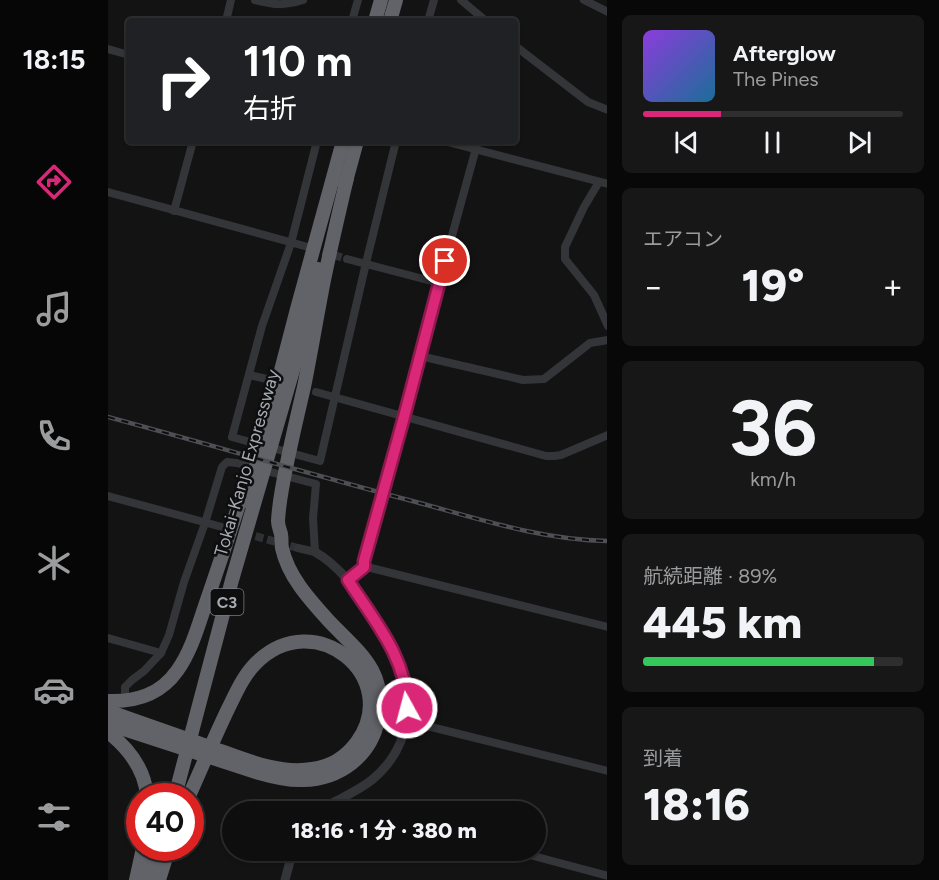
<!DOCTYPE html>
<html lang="ja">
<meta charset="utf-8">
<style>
:root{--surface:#0e0e0f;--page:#171718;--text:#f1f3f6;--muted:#9b9c9e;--line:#2e2e2f;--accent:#db2777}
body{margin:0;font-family:Figtree,"Noto Sans JP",sans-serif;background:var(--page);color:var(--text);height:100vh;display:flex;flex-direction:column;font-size:22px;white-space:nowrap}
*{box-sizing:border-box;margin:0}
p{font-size:20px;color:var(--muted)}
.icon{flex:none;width:33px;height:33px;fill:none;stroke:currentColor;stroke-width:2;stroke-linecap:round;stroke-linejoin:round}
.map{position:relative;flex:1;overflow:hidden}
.details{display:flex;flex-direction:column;gap:15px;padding:15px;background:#080808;width:332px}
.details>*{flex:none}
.hud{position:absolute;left:18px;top:18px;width:392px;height:126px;border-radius:6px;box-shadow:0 2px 4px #0004,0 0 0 2px var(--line);background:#202124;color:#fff;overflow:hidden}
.speed{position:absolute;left:18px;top:783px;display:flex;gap:12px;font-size:30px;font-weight:700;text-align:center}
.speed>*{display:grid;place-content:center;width:78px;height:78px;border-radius:50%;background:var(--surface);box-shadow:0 2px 4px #0004,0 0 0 2px var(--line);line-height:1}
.speed .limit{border:9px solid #d22;background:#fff;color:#111}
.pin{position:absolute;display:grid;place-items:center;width:51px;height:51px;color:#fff;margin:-26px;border:3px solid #fff;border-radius:50%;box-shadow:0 2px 6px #0007}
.me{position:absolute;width:66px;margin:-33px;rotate:353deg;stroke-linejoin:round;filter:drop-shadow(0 0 4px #0008)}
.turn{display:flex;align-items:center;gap:21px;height:126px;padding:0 18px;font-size:27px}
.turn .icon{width:78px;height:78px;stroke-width:2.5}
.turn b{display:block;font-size:42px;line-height:51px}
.big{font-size:45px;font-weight:800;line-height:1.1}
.details .card{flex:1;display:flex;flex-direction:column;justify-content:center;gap:9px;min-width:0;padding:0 21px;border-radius:9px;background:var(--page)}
.details .dial{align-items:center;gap:0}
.dial b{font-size:78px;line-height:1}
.song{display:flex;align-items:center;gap:18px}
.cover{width:72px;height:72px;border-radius:9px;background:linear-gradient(135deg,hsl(270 70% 55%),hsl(200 70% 35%))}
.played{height:6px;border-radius:3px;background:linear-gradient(90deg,var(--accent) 30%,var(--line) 30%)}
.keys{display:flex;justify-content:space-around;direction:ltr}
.heat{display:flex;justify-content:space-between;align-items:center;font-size:33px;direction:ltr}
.charge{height:9px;border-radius:4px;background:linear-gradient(90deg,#34c759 89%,var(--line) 0)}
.trip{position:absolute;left:114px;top:801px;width:324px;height:60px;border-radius:30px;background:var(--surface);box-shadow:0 2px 4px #0004,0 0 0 2px var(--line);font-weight:800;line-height:60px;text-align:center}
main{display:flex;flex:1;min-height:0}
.dock{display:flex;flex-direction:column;width:108px;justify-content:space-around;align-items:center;background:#060606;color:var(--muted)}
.dock .icon{width:42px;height:42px}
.dock .current{color:var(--accent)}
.dock b{font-size:27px;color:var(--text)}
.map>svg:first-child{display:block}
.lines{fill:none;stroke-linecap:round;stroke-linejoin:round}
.minor-tunnel{stroke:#303134;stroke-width:8;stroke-dasharray:8 4;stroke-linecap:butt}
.minor{stroke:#343538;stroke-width:8}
.tertiary{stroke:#343538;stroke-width:9}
.motorway{stroke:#616369;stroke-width:14}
.rail-casing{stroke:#4d4f53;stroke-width:4.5}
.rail{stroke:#0e0e0f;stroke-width:2;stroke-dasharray:7;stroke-linecap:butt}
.route-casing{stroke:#8e194d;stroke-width:15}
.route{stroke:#db2777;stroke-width:10}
.labels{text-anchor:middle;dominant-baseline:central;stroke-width:5;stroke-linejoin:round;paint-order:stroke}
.shield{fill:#0e0e0f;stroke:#787b82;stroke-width:1.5}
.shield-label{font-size:16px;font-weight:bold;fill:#a6aab3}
.street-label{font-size:18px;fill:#a6aab3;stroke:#0e0e0f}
</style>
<main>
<nav class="dock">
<b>18:15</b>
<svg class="icon current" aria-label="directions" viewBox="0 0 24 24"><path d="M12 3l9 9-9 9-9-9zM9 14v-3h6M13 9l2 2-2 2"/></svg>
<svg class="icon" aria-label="music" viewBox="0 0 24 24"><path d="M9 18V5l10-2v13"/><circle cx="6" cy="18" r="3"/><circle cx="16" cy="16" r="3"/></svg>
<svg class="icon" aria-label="phone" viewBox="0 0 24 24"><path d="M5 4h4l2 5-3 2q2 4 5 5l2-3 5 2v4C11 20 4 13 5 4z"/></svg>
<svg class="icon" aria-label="climate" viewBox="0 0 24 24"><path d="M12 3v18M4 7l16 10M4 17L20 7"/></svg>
<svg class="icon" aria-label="car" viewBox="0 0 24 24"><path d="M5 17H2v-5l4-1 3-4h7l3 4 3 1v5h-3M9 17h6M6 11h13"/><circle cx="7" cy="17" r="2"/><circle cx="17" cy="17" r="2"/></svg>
<svg class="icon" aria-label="filters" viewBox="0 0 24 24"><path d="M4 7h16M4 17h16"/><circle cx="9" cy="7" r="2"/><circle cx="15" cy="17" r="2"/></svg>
</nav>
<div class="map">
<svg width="500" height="880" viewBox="0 0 500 880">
<rect width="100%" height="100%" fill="#131314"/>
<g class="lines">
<g class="minor-tunnel">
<path d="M203 248 239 259"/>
<path d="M136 533 190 548"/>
</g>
<g class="minor">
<path d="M147 0C167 5 175 6 195 0"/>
<path d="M353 0 378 21"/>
<path d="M476 0 500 12"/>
<path d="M118 21 123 0"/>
<path d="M244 21 250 0"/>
<path d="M320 21 326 0"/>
<path d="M406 45 480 102 500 110"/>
<path d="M0 49 21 55"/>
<path d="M209 141 183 243 154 326 124 437 212 461 258 263 288 141"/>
<path d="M336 141 500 184"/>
<path d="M491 182 476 207 457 247V259L486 295 500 326"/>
<path d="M0 192 200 247"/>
<path d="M66 211 85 141"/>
<path d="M239 259 331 283"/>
<path d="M312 356 415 380 436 379 482 343 500 340"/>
<path d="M141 375 159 379"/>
<path d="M208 392 438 456H446L453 455 500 435"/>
<path d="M0 496 114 527"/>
<path d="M256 567V561L296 417 331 283 370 141"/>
<path d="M240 580 254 568H263L500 627"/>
<path d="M0 638 53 653"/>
<path d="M17 694V687L24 680 36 671 53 653 61 635 76 582 97 523 114 467 119 462 129 463 208 484 205 518 207 552 190 548"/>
<path d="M299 721 500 771"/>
<path d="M227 801 234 807 253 812"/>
<path d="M403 850 500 876"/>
</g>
<g class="tertiary">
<path d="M207 552C220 559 230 569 240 580 249 594 258 608 267 622 273 631 280 640 285 649 308 695 305 745 265 779 248 793 227 800 209 812"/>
<path d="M177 880 185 850"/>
</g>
<g class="motorway">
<path d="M267 21 273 0"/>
<path d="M282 21 288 0"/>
<path d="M237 185 249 141"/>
<path d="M139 501 189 309 235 141"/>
<path d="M0 701C28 702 52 695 69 671 85 649 92 619 101 594 113 559 125 524 136 488"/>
<path d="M0 711C33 723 66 734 99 746 131 757 169 775 204 769 222 767 238 757 249 742 295 678 207 604 148 663 135 676 128 693 120 709 106 738 94 767 81 796"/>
<path d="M0 724 151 773C165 777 180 781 195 780 232 779 263 756 270 720 280 670 249 651 220 620 201 599 180 576 174 548 173 544 174 539 173 534 172 530 170 526 170 521 171 501 175 482 179 463 184 438 190 413 196 387 203 352 209 316 216 280 223 246 231 212 239 178"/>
<path d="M0 732C20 748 37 770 39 796"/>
<path d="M67 796 124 580 190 353 202 298 210 269"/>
<path d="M28 880 35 848"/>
<path d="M39 880 47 848"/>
<path d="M51 880 61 848"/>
</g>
<defs>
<path id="rail" d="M0 417C103 445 205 475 308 502 371 519 434 540 500 541"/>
</defs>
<use href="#rail" class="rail-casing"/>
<use href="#rail" class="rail"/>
</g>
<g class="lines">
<defs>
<path id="route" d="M299 708C300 659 265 619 240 580L256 567V561L296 417 337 261"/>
</defs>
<use href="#route" class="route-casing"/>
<use href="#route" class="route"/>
</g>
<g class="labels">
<rect class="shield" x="102.5" y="589" width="33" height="26" rx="4.5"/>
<g class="shield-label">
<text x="119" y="602">C3</text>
</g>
<g class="street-label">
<text transform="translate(139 463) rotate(-74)">Tokai-Kanjo Expressway</text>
</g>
</g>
</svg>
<div class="speed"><div class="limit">40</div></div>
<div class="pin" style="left:337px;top:261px;background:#d93025"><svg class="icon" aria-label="arrive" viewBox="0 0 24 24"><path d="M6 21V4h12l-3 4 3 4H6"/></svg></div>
<svg class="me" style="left:299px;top:708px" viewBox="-20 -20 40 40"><circle r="17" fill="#db2777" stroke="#fff" stroke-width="3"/><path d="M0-11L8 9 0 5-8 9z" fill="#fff"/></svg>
<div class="trip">18:16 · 1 分 · 380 m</div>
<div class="hud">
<div class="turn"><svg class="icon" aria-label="right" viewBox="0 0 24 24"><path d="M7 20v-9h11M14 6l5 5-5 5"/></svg><div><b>110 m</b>右折</div></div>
</div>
</div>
<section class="details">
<div class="card">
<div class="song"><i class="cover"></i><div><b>Afterglow</b><p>The Pines</p></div></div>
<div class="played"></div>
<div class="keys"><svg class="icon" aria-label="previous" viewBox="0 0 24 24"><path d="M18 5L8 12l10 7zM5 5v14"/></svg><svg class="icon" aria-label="pause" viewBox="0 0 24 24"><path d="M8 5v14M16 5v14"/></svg><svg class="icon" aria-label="next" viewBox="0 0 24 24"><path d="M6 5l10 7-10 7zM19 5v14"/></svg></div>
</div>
<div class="card"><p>エアコン</p>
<div class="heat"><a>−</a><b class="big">19°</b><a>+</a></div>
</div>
<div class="card dial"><b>36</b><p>km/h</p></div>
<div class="card"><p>航続距離 · 89%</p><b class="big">445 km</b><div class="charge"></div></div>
<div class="card"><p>到着</p><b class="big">18:16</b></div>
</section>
</main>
